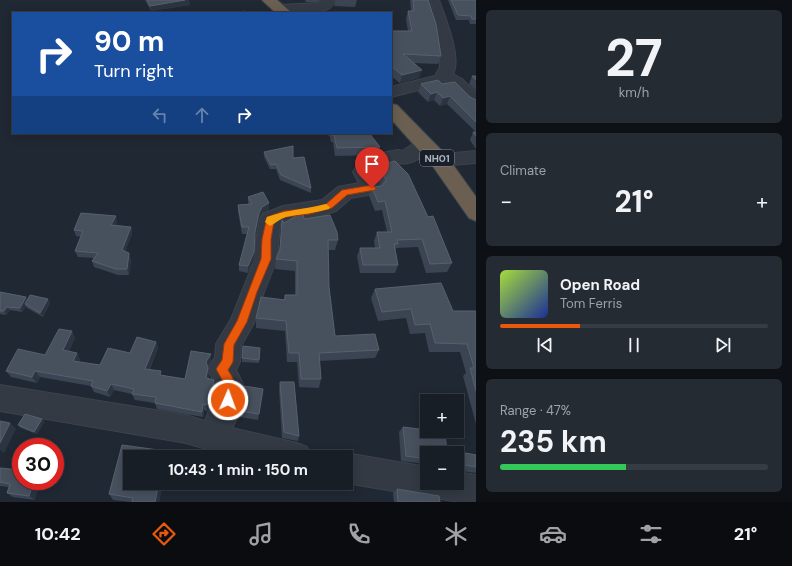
<!DOCTYPE html>
<meta charset="utf-8">
<style>
:root{--surface:#181e26;--page:#252b32;--text:#f1f3f6;--muted:#9fa2a7;--line:#363c43;--accent:#ea580c}
body{margin:0;font-family:"DM Sans",sans-serif;background:var(--page);color:var(--text);height:100vh;display:flex;flex-direction:column;font-size:15px;white-space:nowrap}
*{box-sizing:border-box;margin:0}
p{font-size:13px;color:var(--muted)}
.icon{flex:none;width:22px;height:22px;fill:none;stroke:currentColor;stroke-width:2;stroke-linecap:round;stroke-linejoin:round}
.map{position:relative;flex:1;overflow:hidden}
.details{display:flex;flex-direction:column;gap:10px;padding:10px;background:#0d1015;width:316px}
.details>*{flex:none}
.hud{position:absolute;left:12px;top:12px;width:380px;height:122px;border-radius:0px;box-shadow:0 2px 10px #0003,0 0 0 1px var(--line);background:#1a4fa0;color:#fff;overflow:hidden}
.controls{position:absolute;left:420px;top:394px;display:grid;gap:8px}
.controls a{display:grid;place-items:center;width:44px;height:44px;border-radius:0px;background:var(--surface);box-shadow:0 2px 10px #0003,0 0 0 1px var(--line);font-size:20px}
.speed{position:absolute;left:12px;top:438px;display:flex;gap:8px;font-size:20px;font-weight:700;text-align:center}
.speed>*{display:grid;place-content:center;width:52px;height:52px;border-radius:50%;background:var(--surface);box-shadow:0 2px 10px #0003,0 0 0 1px var(--line);line-height:1}
.speed .limit{border:6px solid #d22;background:#fff;color:#111}
.pin{position:absolute;display:grid;place-items:center;width:34px;height:34px;color:#fff;margin:-41px -17px;border-radius:50% 50% 50% 0;rotate:-45deg;box-shadow:0 0 4px #0007}
.pin .icon{rotate:45deg}
.me{position:absolute;width:44px;margin:-22px;rotate:2deg;stroke-linejoin:round;filter:drop-shadow(0 0 3px #0008)}
.turn{display:flex;align-items:center;gap:14px;height:84px;padding:0 16px;font-size:18px}
.turn .icon{width:52px;height:52px;stroke-width:2.5}
.turn b{display:block;font-size:28px;line-height:34px}
.lanes{display:flex;align-items:center;height:38px;padding:0 16px;background:#0003;justify-content:center;gap:20px;direction:ltr}
.lanes .off{opacity:.35}
.big{font-size:30px;font-weight:700;line-height:1.1}
.details .tile{flex:1;display:flex;flex-direction:column;justify-content:center;gap:6px;min-width:0;padding:0 14px;border-radius:6px;background:var(--page)}
.details .dial{align-items:center;gap:0}
.dial b{font-size:52px;line-height:1}
.song{display:flex;align-items:center;gap:12px}
.cover{width:48px;height:48px;border-radius:6px;background:linear-gradient(135deg,hsl(80 70% 55%),hsl(230 70% 35%))}
.played{height:4px;border-radius:2px;background:linear-gradient(90deg,var(--accent) 30%,var(--line) 30%)}
.keys{display:flex;justify-content:space-around;direction:ltr}
.heat{display:flex;justify-content:space-between;align-items:center;font-size:22px;direction:ltr}
.charge{height:6px;border-radius:3px;background:linear-gradient(90deg,#34c759 47%,var(--line) 0)}
.trip{position:absolute;left:123px;top:450px;width:230px;height:40px;border-radius:0px;background:var(--surface);box-shadow:0 2px 10px #0003,0 0 0 1px var(--line);font-weight:700;line-height:40px;text-align:center}
.dock{display:flex;height:64px;justify-content:space-around;align-items:center;background:#0a0c0f;color:var(--muted)}
.dock .icon{width:28px;height:28px}
.dock .on{color:var(--accent)}
.dock b{font-size:18px;color:var(--text)}
main{display:flex;flex:1;min-height:0}
.map>svg:first-child{display:block}
.lines{fill:none;stroke-linecap:round;stroke-linejoin:round}
.minor-casing{stroke:#3c434d;stroke-width:2}
.highway-casing{stroke:#3d454e;stroke-width:2}
.minor{fill:#333a44;fill-rule:evenodd}
.highway{fill:#6a5f50;fill-rule:evenodd}
.wall{fill:#3b4452}
.shaded-wall{fill:#2b3441}
.building{fill:#47515e;stroke:#57606e}
.route{fill:#ea580c;stroke:#983908}
.slow{fill:#f59e0b}
.labels{text-anchor:middle;dominant-baseline:central;stroke-width:4;stroke-linejoin:round;paint-order:stroke}
.shield{fill:#181f28;stroke:#808893;stroke-width:1}
.shield-label{font-size:10px;font-weight:bold;fill:#acb5c1}
</style>
<main>
<div class="map">
<svg width="476" height="502" viewBox="0 0 476 502">
<rect width="100%" height="100%" fill="#202833"/>
<g class="lines">
<defs>
<g id="minor">
<path d="M320 0H334C333 3 333 6 330 8 322 13 278 16 273 9L275 6 280 5 319 3Z"/>
<path d="M425 0H439C445 18 462 56 453 74L462 79 476 93V108C463 105 457 89 446 83L391 97V87L435 76 440 67V58L435 32Z"/>
<path d="M425 139 432 141 434 145C428 155 411 166 399 163L397 167 374 174 382 188 379 193 351 198 336 211 310 219 286 221 280 224 277 259 264 292 254 323 241 346 240 362 236 370 243 384 239 415 232 428 297 443 307 447 311 457H234L186 443 0 411V385L186 415 205 421 209 410 213 408 216 386 208 369 215 357 216 344 231 319 255 259 256 239 260 220 263 214 283 206 322 200 338 187 359 183 353 172 356 167 361 164 380 158 382 153 398 150 402 151 418 141Z"/>
<path d="M476 151V163L439 166 432 165 430 160 432 155Z"/>
<path d="M346 453 427 467V483H457V472L476 475V502H459L346 483V457H337Z"/>
</g>
<g id="highway">
<path d="M262 0H277L292 13H276Z"/>
<path d="M391 104 397 105 446 155 476 197V221L469 218 432 165 391 119Z"/>
</g>
</defs>
<use href="#minor" class="minor-casing"/>
<use href="#highway" class="highway-casing"/>
<use href="#minor" class="minor"/>
<use href="#highway" class="highway"/>
</g>
<g class="wall">
<path d="M145 0H189L190 5 151 11Z"/>
<path d="M305 0H319L318 2H306Z"/>
<path d="M335 0H357L355 7 334 6Z"/>
<path d="M410 0H428L441 56 438 64 413 63 419 78 400 83 391 76V31H408L406 19 408 11H411Z"/>
<path d="M448 0H476V24H470L469 20H456Z"/>
<path d="M472 76H476V91L469 84Z"/>
<path d="M421 84H442L476 100V149L470 140 473 132H476L447 104 440 106 434 100 428 102 418 92Z"/>
<path d="M326 133H369L380 147 378 155 335 156 333 142H331L330 137Z"/>
<path d="M264 152 293 158 311 188V193L280 180 276 169H270L264 157Z"/>
<path d="M379 166 428 217 452 263 447 272 426 273 418 247 396 248 395 251 398 265 395 273H360L357 256 360 248H375L374 241 377 232H387L382 210 375 211 369 196 372 187 382 186 376 175Z"/>
<path d="M248 197 269 210 262 213 259 220 255 239 254 259 248 273 239 271V265L247 234H242L238 212V205L248 204Z"/>
<path d="M304 219 338 240 335 250H328L329 287 335 336 379 350 375 358 319 361 321 379 319 388 299 387 297 362H287L285 331 256 328V318L284 299 285 295H295V271L275 269 276 259 279 250 284 223Z"/>
<path d="M117 223 116 225 131 227 132 234 125 251 131 259 129 275H118L94 267 92 261 94 258 78 257 75 251 81 237 76 236 74 230Z"/>
<path d="M375 289 453 311H476V424L463 376 466 373 460 352H429L425 333 410 334 406 318 378 321 371 298Z"/>
<path d="M0 292 28 300 50 303 43 317 27 308 26 306 22 312 10 310 6 315 0 314Z"/>
<path d="M72 331 75 338 69 351 80 359 79 362 100 365 130 353 156 342 158 348 150 369 162 376 185 379 211 361 208 367 209 375 208 378 214 380V386L212 407 207 411 204 410 203 417 157 409 155 403 135 400 132 394 114 390 110 397 94 392 91 386 40 377 37 383 11 377 6 371 45 355Z"/>
<path d="M260 348 259 363 242 362V358Z"/>
<path d="M280 382 299 436 298 441 282 438 279 389Z"/>
<path d="M263 389 258 420 240 417V411Z"/>
<path d="M42 419 44 422 37 434 21 428 18 425Z"/>
<path d="M403 427 427 453V464L401 461 399 432Z"/>
<path d="M122 445 166 451 168 457H130V483H163L159 502H129L113 500 109 494Z"/>
<path d="M460 452 476 455V473L461 471 457 474V455Z"/>
<path d="M0 468 35 500 13 497 7 493 9 487 0 486Z"/>
<path d="M274 483H292V487L291 490 273 489Z"/>
<path d="M397 489 440 502H394L393 493Z"/>
</g>
<g class="shaded-wall">
<path d="M185 0H189L190 5 151 11 150 6Z"/>
<path d="M422 70 419 78 400 83 402 75Z"/>
<path d="M437 92 434 100 428 102 431 94Z"/>
<path d="M450 96 447 104 440 106 443 98Z"/>
<path d="M269 203V210L262 213 259 220 255 239 254 259 248 273V266L259 213 262 207Z"/>
<path d="M116 216 117 223 113 231 111 225Z"/>
<path d="M131 227 132 234 124 256 122 250Z"/>
<path d="M129 253 131 259 129 275 127 269Z"/>
<path d="M26 297 29 301 25 304 26 306 22 312 20 308Z"/>
<path d="M48 299 50 303 43 317 40 313Z"/>
<path d="M7 307 10 310 6 315 4 311Z"/>
<path d="M72 331 75 338 67 356 63 350Z"/>
<path d="M156 342 158 348 147 375 145 369Z"/>
<path d="M77 353 80 359 76 367 73 361Z"/>
<path d="M211 354V361L207 368 206 362Z"/>
<path d="M208 368 209 375 207 384 206 378Z"/>
<path d="M35 371 40 377 37 383 32 377Z"/>
<path d="M214 380V386L212 407 207 411 206 405Z"/>
<path d="M111 384 114 390 110 397 107 391Z"/>
<path d="M203 404 204 410 203 417 202 412Z"/>
<path d="M42 419 44 422 37 434 34 432Z"/>
<path d="M10 423 16 429 4 453 0 450V443Z"/>
<path d="M166 451 168 457H164Z"/>
<path d="M34 481H41L35 500 29 496Z"/>
<path d="M159 483H163L159 502H155Z"/>
</g>
<g class="building">
<path d="M147 0H185L150 6Z"/>
<path d="M413 0H428L436 24 441 56 403 54 422 70 402 75 391 66V31H412L408 11H414Z"/>
<path d="M451 0H476V19H472L471 16 458 15Z"/>
<path d="M244 11 246 13H236Z"/>
<path d="M472 76H476V80Z"/>
<path d="M438 80 442 84 455 82 470 97 476 100V122L450 96 443 98 437 92 431 94 421 84Z"/>
<path d="M473 132H476V136Z"/>
<path d="M332 133H369L380 147 337 148 334 135H332Z"/>
<path d="M293 146V158L304 157 311 188 281 175 276 164 271 165 264 152Z"/>
<path d="M395 161 408 174 428 217 433 216 452 263 430 264 422 239 397 240 398 244H394L398 265H363L360 248H380L377 232H392L385 201 378 202 372 187 382 186 386 180 379 166Z"/>
<path d="M263 192 269 203 262 207 259 213 255 232 254 252 248 266 239 265 249 227H242L238 205 252 204 248 197Z"/>
<path d="M303 212 304 219 330 215 337 232 338 240H328L329 287 335 336 375 334 379 350 319 353 321 379H301L299 353H289L286 321 256 318 261 297 285 300V295H297V261L276 259 280 249 282 220 284 223Z"/>
<path d="M81 213 116 216 111 225 131 227 122 250 129 253 127 269H116L92 261 98 253 75 251 83 231 74 230Z"/>
<path d="M441 283 453 311H476V391L470 368H474L467 344 435 343 430 324 415 325 411 309 382 312 375 289Z"/>
<path d="M0 292 26 297 20 308 7 307 4 311H0Z"/>
<path d="M30 295 48 299 40 313 25 304Z"/>
<path d="M59 329 72 331 63 350 77 353 73 361 100 365 108 348 130 353 137 337 156 342 145 369 161 371 160 375 185 379 191 351 211 354 206 362 208 368 206 378 214 380 211 401 206 405 203 404 202 412 155 403 156 397 132 394 134 389 111 384 107 391 91 386 93 381 35 371 32 377 6 371 18 349 45 355Z"/>
<path d="M243 346 260 348 259 360 242 358Z"/>
<path d="M280 382H294L299 436 284 432Z"/>
<path d="M244 386 263 389 259 414 240 411Z"/>
<path d="M25 414 42 419 34 432 18 425Z"/>
<path d="M0 421 10 423 0 443Z"/>
<path d="M403 427 427 430V431L445 432 447 453H427V459L406 456Z"/>
<path d="M122 445 166 451 164 457H130V483H159L155 502H132L133 498 109 494Z"/>
<path d="M460 452 476 455V467L464 465 462 470Z"/>
<path d="M0 468 21 470V481H34L29 496 7 493 10 484 0 482Z"/>
<path d="M274 483H292V487L274 486Z"/>
<path d="M397 489 439 496 440 502H398Z"/>
</g>
<path class="route" d="M372 185 376 188 375 190 347 195 332 208 310 214 285 217 274 222 271 239V259L257 292 247 322 234 345 233 362 228 370C236 382 238 389 232 403L228 405 224 403 222 400 225 385 216 369 222 360 224 344 237 321 261 259 262 239 267 217 284 211 310 208 326 204 342 190Z"/>
<path class="slow" d="M326 204 330 207 329 209C315 213 300 214 286 217 279 219 275 224 270 226L265 222 267 217C286 210 306 209 326 204Z"/>
<g class="labels">
<rect class="shield" x="420" y="150" width="34" height="16" rx="3"/>
<g class="shield-label">
<text x="437" y="158">NH01</text>
</g>
</g>
</svg>
<div class="controls">
<a>+</a>
<a>−</a>
</div>
<div class="speed"><div class="limit">30</div></div>
<div class="pin" style="left:372px;top:188px;background:#d93025"><svg class="icon" aria-label="arrive" viewBox="0 0 24 24"><path d="M6 21V4h12l-3 4 3 4H6"/></svg></div>
<svg class="me" style="left:228px;top:400px" viewBox="-20 -20 40 40"><circle r="17" fill="#ea580c" stroke="#fff" stroke-width="3"/><path d="M0-11L8 9 0 5-8 9z" fill="#fff"/></svg>
<div class="trip">10:43 · 1 min · 150 m</div>
<div class="hud">
<div class="turn"><svg class="icon" aria-label="right" viewBox="0 0 24 24"><path d="M7 20v-9h11M14 6l5 5-5 5"/></svg><div><b>90 m</b>Turn right</div></div>
<div class="lanes"><svg class="icon off" aria-label="left" viewBox="0 0 24 24"><path d="M17 20v-9H6M10 6l-5 5 5 5"/></svg><svg class="icon off" aria-label="ahead" viewBox="0 0 24 24"><path d="M12 20V5M6 11l6-6 6 6"/></svg><svg class="icon" aria-label="right" viewBox="0 0 24 24"><path d="M7 20v-9h11M14 6l5 5-5 5"/></svg></div>
</div>
</div>
<section class="details">
<div class="tile dial"><b>27</b><p>km/h</p></div>
<div class="tile"><p>Climate</p>
<div class="heat"><a>−</a><b class="big">21°</b><a>+</a></div>
</div>
<div class="tile">
<div class="song"><i class="cover"></i><div><b>Open Road</b><p>Tom Ferris</p></div></div>
<div class="played"></div>
<div class="keys"><svg class="icon" aria-label="previous" viewBox="0 0 24 24"><path d="M18 5L8 12l10 7zM5 5v14"/></svg><svg class="icon" aria-label="pause" viewBox="0 0 24 24"><path d="M8 5v14M16 5v14"/></svg><svg class="icon" aria-label="next" viewBox="0 0 24 24"><path d="M6 5l10 7-10 7zM19 5v14"/></svg></div>
</div>
<div class="tile"><p>Range · 47%</p><b class="big">235 km</b><div class="charge"></div></div>
</section>
</main>
<nav class="dock">
<b>10:42</b>
<svg class="icon on" aria-label="directions" viewBox="0 0 24 24"><path d="M12 3l9 9-9 9-9-9zM9 14v-3h6M13 9l2 2-2 2"/></svg>
<svg class="icon" aria-label="music" viewBox="0 0 24 24"><path d="M9 18V5l10-2v13"/><circle cx="6" cy="18" r="3"/><circle cx="16" cy="16" r="3"/></svg>
<svg class="icon" aria-label="phone" viewBox="0 0 24 24"><path d="M5 4h4l2 5-3 2q2 4 5 5l2-3 5 2v4C11 20 4 13 5 4z"/></svg>
<svg class="icon" aria-label="climate" viewBox="0 0 24 24"><path d="M12 3v18M4 7l16 10M4 17L20 7"/></svg>
<svg class="icon" aria-label="car" viewBox="0 0 24 24"><path d="M5 17H2v-5l4-1 3-4h7l3 4 3 1v5h-3M9 17h6M6 11h13"/><circle cx="7" cy="17" r="2"/><circle cx="17" cy="17" r="2"/></svg>
<svg class="icon" aria-label="filters" viewBox="0 0 24 24"><path d="M4 7h16M4 17h16"/><circle cx="9" cy="7" r="2"/><circle cx="15" cy="17" r="2"/></svg>
<b>21°</b>
</nav>
